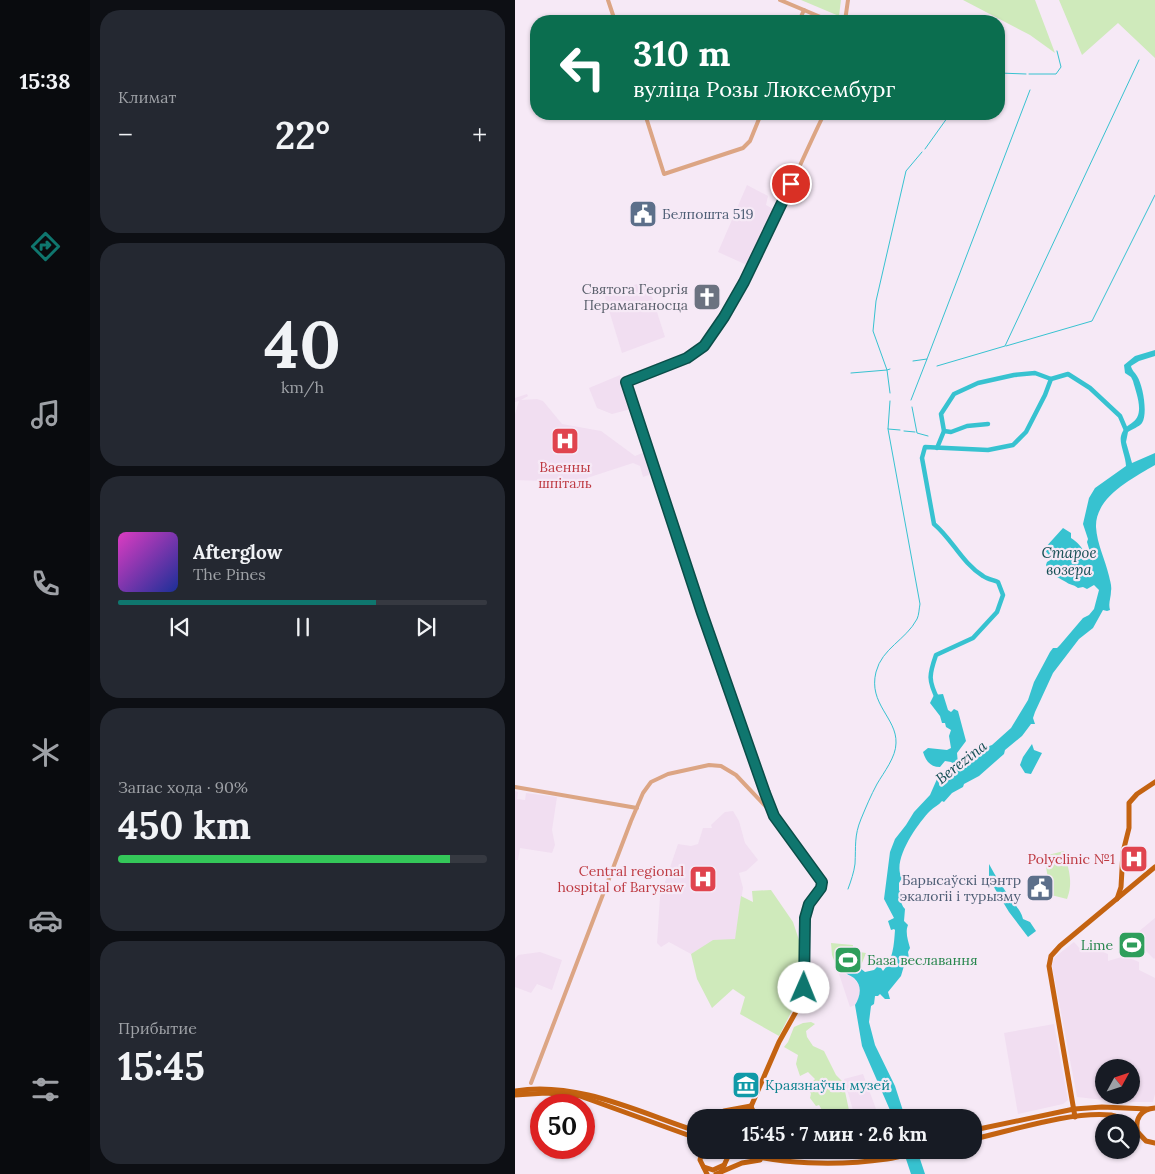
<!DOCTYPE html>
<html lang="ru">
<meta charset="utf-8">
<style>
:root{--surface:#171b24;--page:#242831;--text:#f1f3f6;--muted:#9ea1a6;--line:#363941;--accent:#0f766e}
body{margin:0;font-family:Lora,serif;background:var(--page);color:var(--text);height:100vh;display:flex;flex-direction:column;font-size:19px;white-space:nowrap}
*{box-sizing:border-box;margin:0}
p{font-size:16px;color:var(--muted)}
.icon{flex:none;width:28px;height:28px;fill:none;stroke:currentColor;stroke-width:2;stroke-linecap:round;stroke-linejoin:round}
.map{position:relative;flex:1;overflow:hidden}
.details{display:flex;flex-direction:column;gap:10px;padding:10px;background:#0d0f14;width:425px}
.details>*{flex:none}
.banner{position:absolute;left:15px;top:15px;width:475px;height:105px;border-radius:20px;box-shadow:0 1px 4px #0004;background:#0b6e4f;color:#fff;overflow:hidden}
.needle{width:32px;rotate:50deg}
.tools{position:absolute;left:580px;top:1059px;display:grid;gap:10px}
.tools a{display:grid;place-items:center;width:45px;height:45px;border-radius:50%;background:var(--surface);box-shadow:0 1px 4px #0004;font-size:25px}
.speed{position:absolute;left:15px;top:1094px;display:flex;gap:10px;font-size:25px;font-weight:700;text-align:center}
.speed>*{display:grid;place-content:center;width:65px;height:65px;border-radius:50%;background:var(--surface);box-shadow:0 1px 4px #0004;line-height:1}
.speed .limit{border:8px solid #d22;background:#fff;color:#111}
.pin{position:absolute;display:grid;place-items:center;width:42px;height:42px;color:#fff;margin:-21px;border:2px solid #fff;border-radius:50%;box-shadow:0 1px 5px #0007}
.me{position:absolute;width:55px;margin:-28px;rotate:1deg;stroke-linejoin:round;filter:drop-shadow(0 0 4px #0008)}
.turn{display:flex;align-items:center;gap:18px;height:105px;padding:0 20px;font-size:22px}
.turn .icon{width:65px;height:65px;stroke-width:2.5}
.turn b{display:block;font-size:35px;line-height:42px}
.big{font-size:38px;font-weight:700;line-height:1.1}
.details .card{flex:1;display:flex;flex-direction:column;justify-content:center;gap:8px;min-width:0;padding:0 18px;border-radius:20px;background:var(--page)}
.details .dial{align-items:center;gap:0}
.dial b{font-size:65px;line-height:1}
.song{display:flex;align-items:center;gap:15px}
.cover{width:60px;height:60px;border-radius:8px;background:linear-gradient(135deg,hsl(310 70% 55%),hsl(230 70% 35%))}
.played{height:5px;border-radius:2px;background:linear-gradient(90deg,var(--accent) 70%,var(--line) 70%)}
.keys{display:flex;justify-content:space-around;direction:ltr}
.heat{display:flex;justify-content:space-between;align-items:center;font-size:28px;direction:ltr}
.charge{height:8px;border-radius:4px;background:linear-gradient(90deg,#34c759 90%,var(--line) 0)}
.trip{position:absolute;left:172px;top:1109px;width:295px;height:50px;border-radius:20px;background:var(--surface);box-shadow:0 1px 4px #0004;font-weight:700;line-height:50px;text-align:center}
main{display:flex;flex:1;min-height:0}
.dock{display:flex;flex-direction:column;width:90px;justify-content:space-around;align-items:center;background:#090b0e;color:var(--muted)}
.dock .icon{width:35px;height:35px}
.dock .selected{color:var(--accent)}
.dock b{font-size:22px;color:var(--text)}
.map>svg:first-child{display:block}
.built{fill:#f1def1;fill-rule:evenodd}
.green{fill:#cfeabb}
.water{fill:#37c2d0}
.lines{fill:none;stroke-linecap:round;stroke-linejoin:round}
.stream{stroke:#37c2d0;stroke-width:1}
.river{stroke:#37c2d0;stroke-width:4.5}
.minor{stroke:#dca584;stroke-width:4}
.major{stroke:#c46311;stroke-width:5}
.route-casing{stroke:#0a4d48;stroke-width:12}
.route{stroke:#0f766e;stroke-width:9}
.labels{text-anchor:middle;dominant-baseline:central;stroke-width:4.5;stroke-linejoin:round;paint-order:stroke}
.service-label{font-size:14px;fill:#4e5e75;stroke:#f6e9f6;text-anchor:start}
.worship-label{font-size:14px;fill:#5b616d;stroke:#f6e9f6;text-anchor:end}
.health-label{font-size:14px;fill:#be3a42;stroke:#f6e9f6;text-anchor:end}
.leisure-label{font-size:14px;fill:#27864d;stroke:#f6e9f6;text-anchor:end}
.culture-label{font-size:14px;fill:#0d838f;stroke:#f6e9f6;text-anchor:start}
.water-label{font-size:15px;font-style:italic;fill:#154e54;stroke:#f6e9f6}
</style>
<main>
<nav class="dock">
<b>15:38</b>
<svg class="icon selected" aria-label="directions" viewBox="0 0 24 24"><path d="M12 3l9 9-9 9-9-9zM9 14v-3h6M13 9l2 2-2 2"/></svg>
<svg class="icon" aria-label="music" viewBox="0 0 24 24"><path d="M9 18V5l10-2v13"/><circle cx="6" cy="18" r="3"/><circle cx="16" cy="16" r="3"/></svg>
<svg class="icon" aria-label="phone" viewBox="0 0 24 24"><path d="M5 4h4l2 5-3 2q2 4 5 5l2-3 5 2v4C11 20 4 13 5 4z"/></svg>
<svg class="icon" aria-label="climate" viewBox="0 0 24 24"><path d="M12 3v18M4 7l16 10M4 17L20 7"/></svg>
<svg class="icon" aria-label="car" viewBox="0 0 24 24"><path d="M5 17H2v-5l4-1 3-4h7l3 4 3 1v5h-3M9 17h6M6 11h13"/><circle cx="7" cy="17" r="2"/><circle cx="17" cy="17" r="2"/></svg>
<svg class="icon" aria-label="filters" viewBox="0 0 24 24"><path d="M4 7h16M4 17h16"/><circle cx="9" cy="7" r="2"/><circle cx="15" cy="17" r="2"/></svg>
</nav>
<section class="details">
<div class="card"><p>Климат</p>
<div class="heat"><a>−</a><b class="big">22°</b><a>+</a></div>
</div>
<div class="card dial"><b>40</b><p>km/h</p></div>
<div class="card">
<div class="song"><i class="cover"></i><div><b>Afterglow</b><p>The Pines</p></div></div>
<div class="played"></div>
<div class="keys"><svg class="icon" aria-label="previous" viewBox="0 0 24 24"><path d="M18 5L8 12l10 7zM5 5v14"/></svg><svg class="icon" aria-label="pause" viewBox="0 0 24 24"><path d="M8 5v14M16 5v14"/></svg><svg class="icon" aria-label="next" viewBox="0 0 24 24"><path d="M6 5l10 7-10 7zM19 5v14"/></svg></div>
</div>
<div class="card"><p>Запас хода · 90%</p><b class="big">450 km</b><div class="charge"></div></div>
<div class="card"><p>Прибытие</p><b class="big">15:45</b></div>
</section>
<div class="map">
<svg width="640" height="1174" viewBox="0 0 640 1174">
<rect width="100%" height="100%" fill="#f6e9f6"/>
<g class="built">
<path d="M232 185 253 196 251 205 262 211 234 266 203 252Z"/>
<path d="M132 281 150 337 107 353 89 294Z"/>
<path d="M105 375 116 409 97 414 82 408 74 388Z"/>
<path d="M12 394 13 396 6 400 22 399 28 401 47 424 86 431 120 456 130 452 137 474 128 477 125 466 118 463 72 478V488H55L54 482 0 480V414L4 401 0 402V398Z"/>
<path d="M0 791 3 792 2 799 10 800 11 793 42 797 37 830 40 845 37 853 5 848 3 860H0Z"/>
<path d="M218 811 224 821 230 843 243 860 231 871 224 873 228 888 220 940 198 941 176 954 154 942 146 947 142 943 145 897 163 844 176 846 183 844 188 828H197L196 825 210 812Z"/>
<path d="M640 918V958L639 959 617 937Z"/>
<path d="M559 942 566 950 574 943 581 949 593 954V961L610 956 624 962V970L640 978V1094L638 1102H607L562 1097 537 965 540 957ZM589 1068H616V1095H589Z"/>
<path d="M25 952 47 960 37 990 22 984 16 993 0 987V959L3 955Z"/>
<path d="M326 967 330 968 329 971 332 975 338 977 345 987 344 999 340 1005 335 1007 322 968Z"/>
<path d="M539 1024 553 1100 548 1104 503 1114 489 1033Z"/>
<path d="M348 1074 364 1117H340L329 1079Z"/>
</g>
<g class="green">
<path d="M286 0H326L324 16Z"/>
<path d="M448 0H520L540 53 515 35Z"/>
<path d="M544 0H640V58L603 23 567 55Z"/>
<path d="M549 851C553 868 559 882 552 899L536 895 529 856Z"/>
<path d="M256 890 278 922 285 943V995L264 1036 225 1014 230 997 218 989 197 1008 182 979 176 954 198 940 220 939 226 896 238 902 237 891Z"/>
<path d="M316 943 338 945V951L351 953 345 968 333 965 330 968 326 967 322 968 317 955Z"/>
<path d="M296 1022 300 1024 291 1031 292 1037 298 1046 309 1051 321 1075 328 1082 335 1115 331 1117H311L304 1105 301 1106 295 1098 296 1094 293 1087 300 1079 293 1072 285 1076 281 1064 283 1055 269 1047 273 1042 279 1027 288 1023Z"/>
</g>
<g class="water">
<path d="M640 350V356L624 361 616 366C617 371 620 372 622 376 628 385 633 414 627 423 624 427 617 429 613 432L611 442 617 463 640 453V465C618 478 580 497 581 527 582 544 590 559 594 576 595 581 597 586 596 591 596 598 593 603 595 610L592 611 588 610 578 628 564 639 538 673 520 712 518 718 520 724H516L507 736 490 750 489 754 464 776 449 784 448 787 437 793 429 802 427 801C424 805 419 807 415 811 403 823 376 861 387 878L384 883V890C387 895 384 903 390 909L389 921 393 925C390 932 393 941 395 948L393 952 394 958 391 959 386 976 373 992 375 999H370L365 994 363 996H360L359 1004 356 1006 354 1022 360 1045 380 1086 390 1117H378L347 1046 340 1005C345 997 348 986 339 978 335 975 332 975 329 971L333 965 345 968 350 972 359 970 362 967 366 968 368 971C378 960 379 945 380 930L379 929 376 930 373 921 379 918 369 899 375 852 380 839 391 825 399 812 415 795 422 779H425L432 771H437L436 769 438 767 439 764 436 762 430 761 425 767C415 767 411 761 408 752L413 748 432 750 436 748 434 736 436 730 431 727 430 723H427L425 716 415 703 419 695 428 694 433 710 436 712 439 709 443 711 451 741 442 753 443 764 448 765 450 761 454 760 456 756 466 749 477 745 496 728 513 700 519 682 535 652 538 648H542L545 645 568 618 574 615 579 609 584 590 579 585 572 589 568 587 563 588C558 584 555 585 551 582 545 579 541 576 535 573L531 565 532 562 537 559 529 549 548 528 556 533V538C562 542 568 547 569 554L575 552 572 542 573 539 568 524 574 498 580 488 611 466C611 457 604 443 606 436 608 428 613 426 618 422 630 413 621 393 618 381L616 377 610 373 609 365 620 356Z"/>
<path d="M517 744 519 750 527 753 516 774 510 773 505 765 508 757Z"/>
<path d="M474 864C481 877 488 888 496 899 501 907 506 910 508 919L515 922 521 931 513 937 494 912 474 879Z"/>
<path d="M388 1150H402L410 1174H396Z"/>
</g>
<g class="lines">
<g class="stream">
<path d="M484 73 511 74"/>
<path d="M514 74H541L546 67 542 51"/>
<path d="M410 149 435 114"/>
<path d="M491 346 577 321 640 195"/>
<path d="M412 359 515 90"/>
<path d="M422 366 490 346 624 60"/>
<path d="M336 373 372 370 358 331 361 301 391 171 407 152"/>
<path d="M375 393 372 370 375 369"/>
<path d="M396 400 412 359 398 361"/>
<path d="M375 401 373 429 385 430"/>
<path d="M397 407 402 433 413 436"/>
<path d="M389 431 400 432"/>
<path d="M333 889C336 881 339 872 340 864 341 846 339 836 346 819 351 807 356 795 362 784 369 772 381 757 381 743 382 718 353 704 361 672 367 648 391 640 402 619 404 615 404 609 405 604L373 429"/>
</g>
<g class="river">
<path d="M429 431 436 432 452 426 473 424"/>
<path d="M422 448 429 431 426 414 439 394 463 383 499 375 520 373 536 379"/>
<path d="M423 700C413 680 414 675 421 655L458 638 482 612 488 595 483 582C478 580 472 579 468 576 447 563 437 539 419 524L407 458 410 447 473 450 498 445 511 432 530 395 536 379 553 374 575 388 605 416 611 430"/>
</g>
<g class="minor">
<path d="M93 0 100 21"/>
<path d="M265 0 315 21"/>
<path d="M284 21 289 10"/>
<path d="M330 21 333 0"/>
<path d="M130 114 149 174 228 148 235 141 246 114"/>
<path d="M111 382C132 374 166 366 184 351 199 338 212 312 222 295 255 236 280 174 309 114"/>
<path d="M0 787 122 808"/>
<path d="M16 1083 116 821 128 793 136 782 153 774 194 765 206 766 221 775 257 813"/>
</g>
<g class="major">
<path d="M111 382 187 613 251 793 259 816 307 882 306 888 294 904 291 918 289 988 287 1001 264 1042 231 1118"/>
<path d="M602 899 606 887 608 852 614 828V803L622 794 640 782"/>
<path d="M0 1091C63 1081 123 1112 181 1131"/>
<path d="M0 1095 31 1093 65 1096 181 1138"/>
<path d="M236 1107 242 1118"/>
<path d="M217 1110 224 1118"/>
<path d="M560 1117 534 966 536 956 545 946 640 867"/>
<path d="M202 1118 209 1111 236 1106"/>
<path d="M616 1125 631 1141 640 1143"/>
<path d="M459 1130 559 1109 587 1107 633 1109"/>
<path d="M623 1133C619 1119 626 1109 640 1108"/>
<path d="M459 1139C499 1130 556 1111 596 1115 602 1116 608 1119 613 1122"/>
<path d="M187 1150 185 1160 192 1174"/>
<path d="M215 1150C263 1165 323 1166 372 1159 385 1157 397 1153 410 1150"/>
<path d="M249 1150C286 1157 331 1160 368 1150"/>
<path d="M189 1167 198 1170 209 1165"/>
<path d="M206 1172 216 1150"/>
<path d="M201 1174 227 1163 245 1160"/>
</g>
</g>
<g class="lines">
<defs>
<path id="route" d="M276 184 229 282 209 317 189 346 172 358 111 382 187 613 250 793 259 816 307 882 306 888 294 904 290 918 289 988"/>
</defs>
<use href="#route" class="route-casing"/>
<use href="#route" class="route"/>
</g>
<defs>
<symbol id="civic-square" viewBox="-11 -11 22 22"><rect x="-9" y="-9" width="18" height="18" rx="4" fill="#5c6f8a" stroke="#f6e9f6"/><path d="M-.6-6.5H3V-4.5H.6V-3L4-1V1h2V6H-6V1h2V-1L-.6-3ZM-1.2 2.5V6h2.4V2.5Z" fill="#fff"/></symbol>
<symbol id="church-square" viewBox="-11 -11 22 22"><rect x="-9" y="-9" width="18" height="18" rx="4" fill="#6b7280" stroke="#f6e9f6"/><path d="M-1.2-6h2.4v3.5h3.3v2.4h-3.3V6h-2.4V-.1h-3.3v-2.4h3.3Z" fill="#fff"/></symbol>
<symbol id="hospital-square" viewBox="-11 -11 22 22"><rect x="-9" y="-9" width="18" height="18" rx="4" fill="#e0444e" stroke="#f6e9f6"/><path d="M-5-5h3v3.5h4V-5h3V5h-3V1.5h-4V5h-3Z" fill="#fff"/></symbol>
<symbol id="stadium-square" viewBox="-11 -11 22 22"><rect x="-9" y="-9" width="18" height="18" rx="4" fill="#2e9e5b" stroke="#f6e9f6"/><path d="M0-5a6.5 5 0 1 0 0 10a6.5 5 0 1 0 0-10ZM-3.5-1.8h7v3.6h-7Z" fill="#fff"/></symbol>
<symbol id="museum-square" viewBox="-11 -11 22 22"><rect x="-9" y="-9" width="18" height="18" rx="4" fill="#0f9aa8" stroke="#f6e9f6"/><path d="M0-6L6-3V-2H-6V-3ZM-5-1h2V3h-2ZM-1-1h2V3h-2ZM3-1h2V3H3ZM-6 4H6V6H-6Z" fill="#fff"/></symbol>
</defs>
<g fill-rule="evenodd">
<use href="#civic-square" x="112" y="198" width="32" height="32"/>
<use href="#church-square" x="176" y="281" width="32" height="32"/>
<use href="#hospital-square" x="34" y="425" width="32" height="32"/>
<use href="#hospital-square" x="603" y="843" width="32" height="32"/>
<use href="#hospital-square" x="172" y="863" width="32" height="32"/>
<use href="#civic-square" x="509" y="872" width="32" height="32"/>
<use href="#stadium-square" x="601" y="929" width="32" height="32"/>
<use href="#stadium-square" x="317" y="944" width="32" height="32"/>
<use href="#museum-square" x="215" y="1069" width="32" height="32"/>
</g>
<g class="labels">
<g class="service-label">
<text x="147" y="214">Белпошта 519</text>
<text x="506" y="880" text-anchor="end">Барысаўскі цэнтр<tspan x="506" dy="16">экалогіі і турызму</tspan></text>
</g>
<g class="worship-label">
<text x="173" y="289">Святога Георгія<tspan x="173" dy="16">Перамаганосца</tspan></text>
</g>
<g class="health-label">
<text x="50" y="467" text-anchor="middle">Ваенны<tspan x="50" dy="16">шпіталь</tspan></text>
<text x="600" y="859">Polyclinic №1</text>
<text x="169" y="871">Central regional<tspan x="169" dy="16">hospital of Barysaw</tspan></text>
</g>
<g class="leisure-label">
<text x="598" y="945">Lime</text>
<text x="352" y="960" text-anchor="start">База веславання</text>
</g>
<g class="culture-label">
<text x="250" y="1085">Краязнаўчы музей</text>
</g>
<g class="water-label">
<text x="554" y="552">Старое<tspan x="554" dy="17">возера</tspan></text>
<text transform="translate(446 762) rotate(-38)">Berezina</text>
</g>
</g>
</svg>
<div class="tools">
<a><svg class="needle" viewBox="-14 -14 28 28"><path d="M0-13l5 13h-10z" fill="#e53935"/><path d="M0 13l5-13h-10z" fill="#9ea1a6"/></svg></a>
<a><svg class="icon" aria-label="search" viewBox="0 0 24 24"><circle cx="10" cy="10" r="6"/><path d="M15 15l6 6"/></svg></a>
</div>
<div class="speed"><div class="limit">50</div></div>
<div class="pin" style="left:276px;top:184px;background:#d93025"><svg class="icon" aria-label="arrive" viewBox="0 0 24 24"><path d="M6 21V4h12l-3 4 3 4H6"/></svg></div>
<svg class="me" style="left:289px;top:988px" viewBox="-20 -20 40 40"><circle r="19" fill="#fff"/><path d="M0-13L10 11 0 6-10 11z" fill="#0f766e"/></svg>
<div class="trip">15:45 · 7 мин · 2.6 km</div>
<div class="banner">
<div class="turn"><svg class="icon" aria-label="left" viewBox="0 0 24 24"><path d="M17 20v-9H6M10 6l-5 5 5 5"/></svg><div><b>310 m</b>вуліца Розы Люксембург</div></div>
</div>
</div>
</main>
